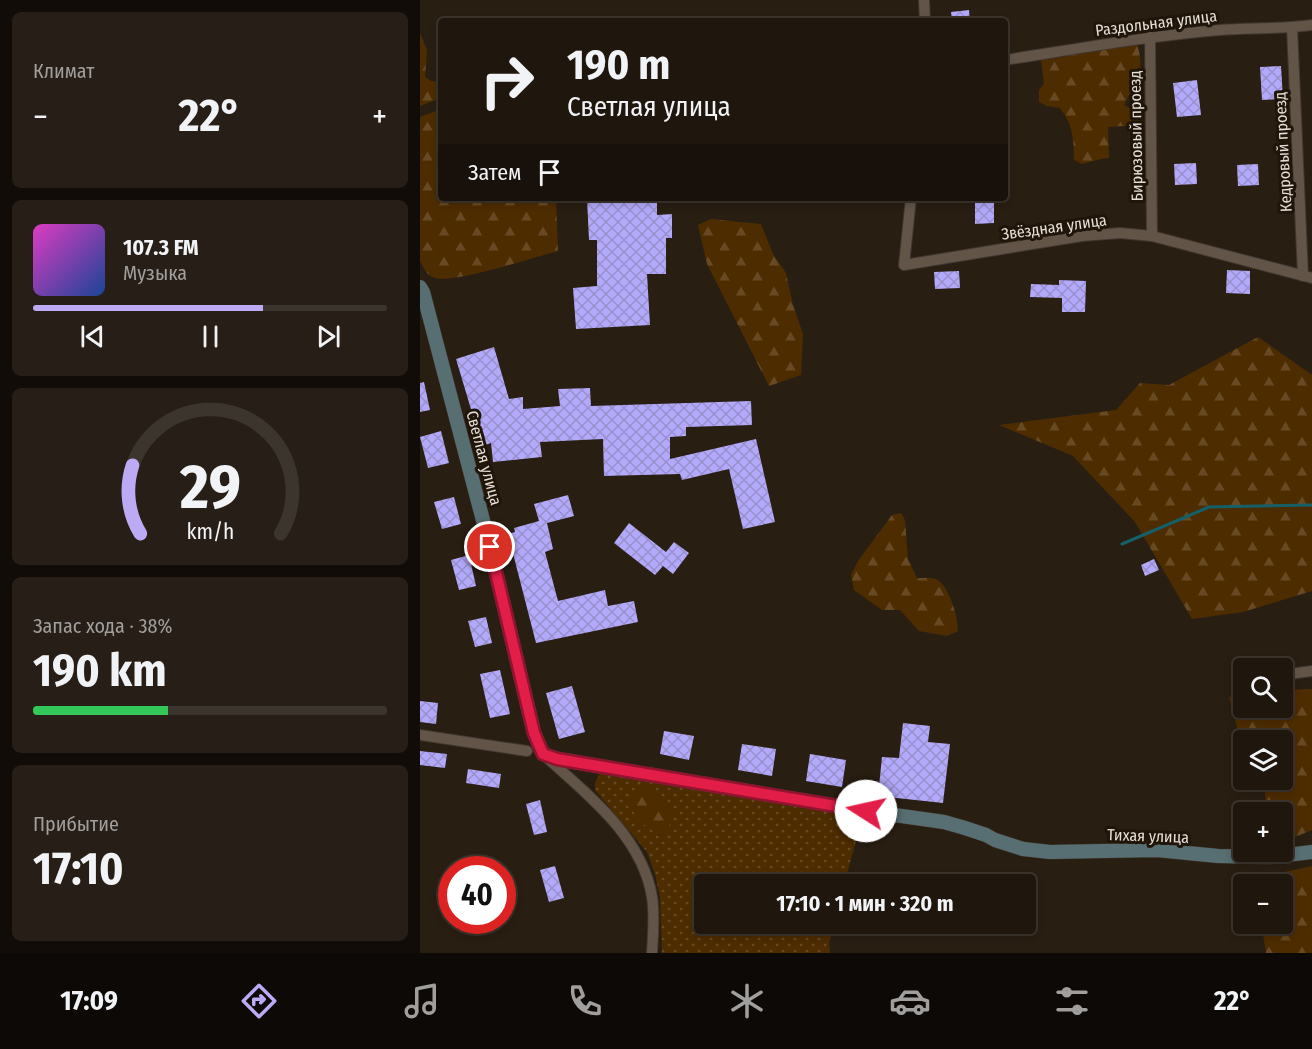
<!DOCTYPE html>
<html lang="ru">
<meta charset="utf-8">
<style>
:root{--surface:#1f160e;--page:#271f17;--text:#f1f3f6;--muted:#a19f9e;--line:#3c352e;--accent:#bcaaf5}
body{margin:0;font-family:"Fira Sans Condensed",sans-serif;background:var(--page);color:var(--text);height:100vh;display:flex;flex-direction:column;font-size:22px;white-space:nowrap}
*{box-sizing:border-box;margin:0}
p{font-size:20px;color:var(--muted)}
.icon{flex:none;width:33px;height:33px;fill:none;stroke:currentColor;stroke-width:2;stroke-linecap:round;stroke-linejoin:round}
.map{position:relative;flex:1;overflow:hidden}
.details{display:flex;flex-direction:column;gap:12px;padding:12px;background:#110c08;width:420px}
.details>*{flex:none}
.top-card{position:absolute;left:18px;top:18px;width:570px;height:183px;border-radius:6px;box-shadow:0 3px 9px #0003,0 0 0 2px var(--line);background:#1f160e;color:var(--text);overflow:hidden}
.tools{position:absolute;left:813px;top:658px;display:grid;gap:12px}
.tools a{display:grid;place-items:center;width:60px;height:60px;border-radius:6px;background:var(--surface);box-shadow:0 3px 9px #0003,0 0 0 2px var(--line);font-size:30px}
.speed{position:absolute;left:18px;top:856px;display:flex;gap:12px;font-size:30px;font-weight:700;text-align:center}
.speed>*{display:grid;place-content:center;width:78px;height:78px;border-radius:50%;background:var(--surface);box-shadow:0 3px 9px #0003,0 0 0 2px var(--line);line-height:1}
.speed .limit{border:9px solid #d22;background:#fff;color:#111}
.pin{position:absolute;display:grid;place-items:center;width:51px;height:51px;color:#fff;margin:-26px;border:3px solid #fff;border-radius:50%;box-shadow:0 2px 6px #0007}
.me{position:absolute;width:66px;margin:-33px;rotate:280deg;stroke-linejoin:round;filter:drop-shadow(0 0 4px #0008)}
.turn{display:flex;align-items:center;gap:21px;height:126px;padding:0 30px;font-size:27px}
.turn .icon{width:78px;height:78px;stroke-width:2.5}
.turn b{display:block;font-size:42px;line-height:51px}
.then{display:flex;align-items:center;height:57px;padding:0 30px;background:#0003;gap:12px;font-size:22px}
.big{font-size:45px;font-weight:700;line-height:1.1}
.details .card{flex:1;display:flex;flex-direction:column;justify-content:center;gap:9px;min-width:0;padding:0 21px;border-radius:9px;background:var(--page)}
.details .dial{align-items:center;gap:0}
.dial svg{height:156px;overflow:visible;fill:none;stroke:var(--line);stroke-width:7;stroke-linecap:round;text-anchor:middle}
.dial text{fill:var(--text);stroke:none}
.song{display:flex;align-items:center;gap:18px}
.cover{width:72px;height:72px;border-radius:9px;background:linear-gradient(135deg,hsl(310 70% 55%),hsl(220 70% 35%))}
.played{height:6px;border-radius:3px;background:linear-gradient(90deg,var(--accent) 65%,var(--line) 65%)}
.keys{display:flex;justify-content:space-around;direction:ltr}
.heat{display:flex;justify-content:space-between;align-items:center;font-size:33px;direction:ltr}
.charge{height:9px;border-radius:4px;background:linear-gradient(90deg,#34c759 38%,var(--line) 0)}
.trip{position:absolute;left:274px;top:874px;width:342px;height:60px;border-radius:6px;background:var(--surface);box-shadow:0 3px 9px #0003,0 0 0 2px var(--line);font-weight:700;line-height:60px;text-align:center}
.tab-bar{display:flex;height:96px;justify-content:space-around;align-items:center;background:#0c0906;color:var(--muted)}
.tab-bar .icon{width:42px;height:42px}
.tab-bar .on{color:var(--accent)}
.tab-bar b{font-size:27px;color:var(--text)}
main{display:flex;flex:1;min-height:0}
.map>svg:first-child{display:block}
.grass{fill:url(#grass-dots)}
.forest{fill:url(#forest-firs)}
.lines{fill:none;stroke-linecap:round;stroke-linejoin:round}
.stream{stroke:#156068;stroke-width:3}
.building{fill:url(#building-cross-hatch)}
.street-casing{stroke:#413730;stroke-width:12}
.secondary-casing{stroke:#413730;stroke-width:15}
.street{stroke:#625548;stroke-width:10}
.secondary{stroke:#576f72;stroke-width:14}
.route-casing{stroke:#92132f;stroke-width:15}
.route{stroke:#e11d48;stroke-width:10}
.labels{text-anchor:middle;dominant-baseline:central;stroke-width:6;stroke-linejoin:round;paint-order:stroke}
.street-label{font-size:16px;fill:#e6ded7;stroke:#1f1509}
</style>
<main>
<section class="details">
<div class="card"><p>Климат</p>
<div class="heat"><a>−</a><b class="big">22°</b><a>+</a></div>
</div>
<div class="card">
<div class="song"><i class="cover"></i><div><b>107.3 FM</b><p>Музыка</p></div></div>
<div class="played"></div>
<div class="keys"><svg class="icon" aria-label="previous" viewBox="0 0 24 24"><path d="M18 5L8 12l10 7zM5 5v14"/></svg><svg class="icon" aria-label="pause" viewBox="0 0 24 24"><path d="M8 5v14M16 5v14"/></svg><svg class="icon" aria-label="next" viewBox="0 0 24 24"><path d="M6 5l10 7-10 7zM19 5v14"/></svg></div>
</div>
<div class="card dial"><svg viewBox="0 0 100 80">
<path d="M14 69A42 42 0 1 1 86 69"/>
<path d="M14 69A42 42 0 0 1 10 34" stroke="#bcaaf5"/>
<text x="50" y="56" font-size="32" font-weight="700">29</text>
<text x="50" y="72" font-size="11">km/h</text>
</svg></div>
<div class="card"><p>Запас хода · 38%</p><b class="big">190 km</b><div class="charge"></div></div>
<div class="card"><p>Прибытие</p><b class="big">17:10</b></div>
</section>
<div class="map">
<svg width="892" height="953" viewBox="0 0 892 953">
<defs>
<pattern id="grass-dots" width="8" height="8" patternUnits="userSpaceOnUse" patternTransform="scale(1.5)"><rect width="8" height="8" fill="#4d2c00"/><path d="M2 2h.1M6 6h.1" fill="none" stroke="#674a24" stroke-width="1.8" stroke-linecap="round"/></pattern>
<pattern id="forest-firs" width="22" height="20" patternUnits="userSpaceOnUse" patternTransform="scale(1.5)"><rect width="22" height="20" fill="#4d2c00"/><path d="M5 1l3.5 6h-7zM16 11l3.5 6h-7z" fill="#674a24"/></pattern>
<pattern id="building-cross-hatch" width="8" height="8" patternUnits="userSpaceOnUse" patternTransform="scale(1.5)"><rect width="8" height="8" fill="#b3a9fb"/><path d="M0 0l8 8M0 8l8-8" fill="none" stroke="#9890cc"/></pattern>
</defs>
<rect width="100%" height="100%" fill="#291e12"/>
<path class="grass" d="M186 772 437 817 440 820V826L424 885H285V924H414L409 943 410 953H242L240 897 235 874 227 852 175 790V783L180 773Z"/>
<g class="forest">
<path d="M0 33 7 50 5 77 11 81 21 82V98L0 106Z"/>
<path d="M717 44C726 73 716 81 704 105L712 109 721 107 724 112 720 125 688 127 689 158 681 159 662 164 654 160C654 140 653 125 640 108L627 106 619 102V90L624 84 621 60Z"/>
<path d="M21 109V198H136L138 251C115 257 33 284 15 278 6 275 4 268 0 261V117Z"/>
<path d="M291 219 341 224 353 254 366 273 373 305 383 334 381 375 349 386 287 264 278 225Z"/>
<path d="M838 337 892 375V591L823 612 772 619 715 522 653 456 579 425 696 410 720 383 749 385Z"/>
<path d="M481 513 485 520 488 559 497 578C503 578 511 577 516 579 529 585 538 617 538 631L527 636 499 631 480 610H462L434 590 431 575 438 561 472 515Z"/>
<path d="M892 689V830L863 842 862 813H846L845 790 840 780H862V741H824L823 750 809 697 823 695 824 708H862L863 690Z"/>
<path d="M217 788H227L239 797 242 803 254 810 255 816 244 834 238 835 217 819 207 799Z"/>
<path d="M892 866V953H846L842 928 843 924H862V885H856L860 873Z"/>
</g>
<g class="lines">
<path class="stream" d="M702 544 789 507 892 505"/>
</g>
<g class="building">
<path d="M549 10 550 21H532L531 12Z"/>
<path d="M861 66 863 99 842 100 840 67Z"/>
<path d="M777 80 781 115 757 117 753 83Z"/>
<path d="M776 163 777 184 755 185 754 164Z"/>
<path d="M838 164 839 185 818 186 817 165Z"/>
<path d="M167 198H237V215L252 214V238H246V274H227L230 325 156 329 153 288 177 286V240H169Z"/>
<path d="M555 199H574V223L555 224Z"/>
<path d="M807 270 830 271V294L806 293Z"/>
<path d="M539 271 540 288 515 289 514 272Z"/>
<path d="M639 280 666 281 665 312H642V298L610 297 611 284 639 285Z"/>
<path d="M74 347 89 399 103 397V409L140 406 138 389 170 388 171 406 331 401 332 425 266 427V436L250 437V459L336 439 355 522 323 529 309 469 262 480 260 474 184 476 183 439 120 442 122 457 73 462 71 443 62 446 36 359Z"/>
<path d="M4 382 10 410 0 412V383Z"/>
<path d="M21 431 29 463 8 468 0 437Z"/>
<path d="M148 495 154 516 127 523 133 549 125 552 138 601 185 590 188 606 214 601 218 622 116 643 88 534 95 532 94 528 119 521 114 504Z"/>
<path d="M34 497 41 524 22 529 14 502Z"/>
<path d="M209 523 246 552 254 542 269 553 253 574 243 566 235 575 194 543Z"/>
<path d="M49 555 56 586 39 590 31 560Z"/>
<path d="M734 559 739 570 725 576 721 565Z"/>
<path d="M66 617 72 643 55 647 48 621Z"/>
<path d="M80 670 90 714 70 718 60 674Z"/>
<path d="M152 686 165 732 139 739 126 693Z"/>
<path d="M0 701 18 703 16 724 0 722Z"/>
<path d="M483 723 510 726 508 742 530 744 523 803 458 796 462 757 479 758Z"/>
<path d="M244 731 274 736 269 760 240 754Z"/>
<path d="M322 744 356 749 352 776 318 770Z"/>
<path d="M0 751 27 754 25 768 0 765Z"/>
<path d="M390 754 426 760 422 787 386 781Z"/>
<path d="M48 769 81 774 79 788 46 783Z"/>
<path d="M120 800 127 832 114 835 106 804Z"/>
<path d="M135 866 144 898 129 902 120 870Z"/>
</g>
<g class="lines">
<defs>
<g id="street">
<path d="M504 0 505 21"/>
<path d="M872 27 883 276"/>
<path d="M730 37 732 236"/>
<path d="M585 60C656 49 728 36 800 30 831 28 861 29 892 25"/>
<path d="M491 198 484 265 662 236 700 233 732 236 892 278"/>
<path d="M862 675 892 671"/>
<path d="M0 735 107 751"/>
<path d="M125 756C168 795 222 836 232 897 235 916 233 935 232 953"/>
</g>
<path id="secondary" d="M0 287 3 292 70 547 114 733 123 754 137 759 446 811 524 822 545 828 566 835 575 840 603 849 630 852 737 850 798 856 850 857 892 852"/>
</defs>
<use href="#street" class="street-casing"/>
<use href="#secondary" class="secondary-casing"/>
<use href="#street" class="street"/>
<use href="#secondary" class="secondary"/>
</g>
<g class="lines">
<defs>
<path id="route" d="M70 547 114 733 123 754 137 759 446 811"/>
</defs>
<use href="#route" class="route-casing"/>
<use href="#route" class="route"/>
</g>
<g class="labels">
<g class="street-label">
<text transform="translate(736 23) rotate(-7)">Раздольная улица</text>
<text transform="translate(716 136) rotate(-91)">Бирюзовый проезд</text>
<text transform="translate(863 152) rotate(-93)">Кедровый проезд</text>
<text transform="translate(634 227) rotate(-8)">Звёздная улица</text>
<text transform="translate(64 458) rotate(75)">Светлая улица</text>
<text transform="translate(728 836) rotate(2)">Тихая улица</text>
</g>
</g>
</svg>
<div class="tools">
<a><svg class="icon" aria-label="search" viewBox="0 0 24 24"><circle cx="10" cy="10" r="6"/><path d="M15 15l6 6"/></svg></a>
<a><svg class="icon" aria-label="layers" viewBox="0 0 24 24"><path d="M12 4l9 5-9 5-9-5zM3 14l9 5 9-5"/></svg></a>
<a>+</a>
<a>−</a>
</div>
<div class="speed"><div class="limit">40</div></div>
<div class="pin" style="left:70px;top:547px;background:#d93025"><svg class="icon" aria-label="arrive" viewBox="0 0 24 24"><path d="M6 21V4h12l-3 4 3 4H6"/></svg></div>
<svg class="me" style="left:446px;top:811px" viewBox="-20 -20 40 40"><circle r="19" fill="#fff"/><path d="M0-13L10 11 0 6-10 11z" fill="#e11d48"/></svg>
<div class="trip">17:10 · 1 мин · 320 m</div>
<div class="top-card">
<div class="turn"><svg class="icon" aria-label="right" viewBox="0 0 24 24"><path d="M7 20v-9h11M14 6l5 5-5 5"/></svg><div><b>190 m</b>Светлая улица</div></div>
<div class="then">Затем<svg class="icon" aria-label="arrive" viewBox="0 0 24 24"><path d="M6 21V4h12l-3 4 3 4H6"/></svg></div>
</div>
</div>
</main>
<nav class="tab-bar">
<b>17:09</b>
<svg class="icon on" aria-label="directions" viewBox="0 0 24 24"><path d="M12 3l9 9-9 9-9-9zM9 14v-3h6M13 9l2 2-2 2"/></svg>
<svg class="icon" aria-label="music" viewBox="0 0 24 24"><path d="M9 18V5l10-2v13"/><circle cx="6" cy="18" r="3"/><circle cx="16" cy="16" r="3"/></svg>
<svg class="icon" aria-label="phone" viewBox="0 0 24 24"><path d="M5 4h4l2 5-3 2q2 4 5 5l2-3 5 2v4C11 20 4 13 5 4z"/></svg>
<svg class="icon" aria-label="climate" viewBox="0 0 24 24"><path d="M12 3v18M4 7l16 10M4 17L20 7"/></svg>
<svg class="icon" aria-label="car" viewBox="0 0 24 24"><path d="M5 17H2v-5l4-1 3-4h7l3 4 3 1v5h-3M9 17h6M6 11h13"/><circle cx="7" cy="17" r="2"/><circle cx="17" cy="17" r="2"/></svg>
<svg class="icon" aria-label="filters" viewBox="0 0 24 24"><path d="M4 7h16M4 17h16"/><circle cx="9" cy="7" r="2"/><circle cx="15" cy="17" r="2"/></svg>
<b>22°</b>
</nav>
